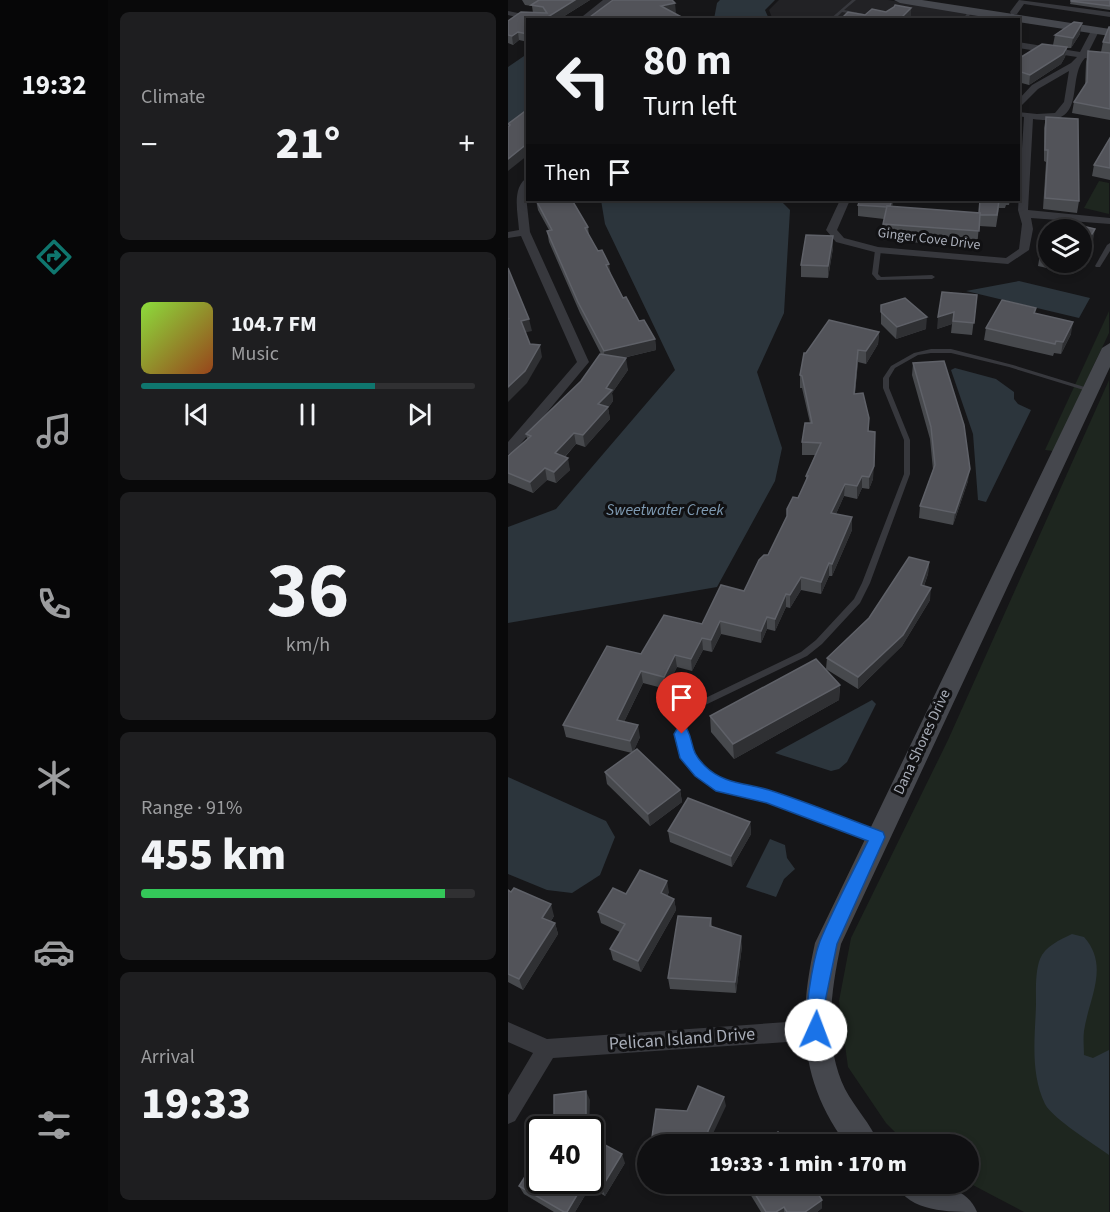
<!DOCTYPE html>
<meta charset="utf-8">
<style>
:root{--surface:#101012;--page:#1e1e20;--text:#f1f3f6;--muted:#9c9d9f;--line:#303032;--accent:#0f766e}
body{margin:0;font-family:"Source Sans 3",sans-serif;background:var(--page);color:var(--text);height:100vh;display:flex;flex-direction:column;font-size:22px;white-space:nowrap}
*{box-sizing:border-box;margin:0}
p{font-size:20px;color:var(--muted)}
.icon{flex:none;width:33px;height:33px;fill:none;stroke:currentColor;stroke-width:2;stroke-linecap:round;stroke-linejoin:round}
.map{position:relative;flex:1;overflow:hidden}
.details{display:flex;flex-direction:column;gap:12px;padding:12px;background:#09090a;width:400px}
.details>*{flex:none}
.banner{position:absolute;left:18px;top:18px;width:494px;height:183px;border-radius:0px;box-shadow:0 3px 9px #0003,0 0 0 2px var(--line);background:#101012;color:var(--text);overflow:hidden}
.buttons{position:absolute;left:530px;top:219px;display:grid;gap:12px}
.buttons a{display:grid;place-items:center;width:54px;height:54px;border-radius:50%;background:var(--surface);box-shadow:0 3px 9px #0003,0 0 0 2px var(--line);font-size:30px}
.speed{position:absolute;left:18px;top:1116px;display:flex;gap:12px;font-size:30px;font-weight:700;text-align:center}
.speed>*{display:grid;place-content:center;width:78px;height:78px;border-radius:50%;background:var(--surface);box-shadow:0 3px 9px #0003,0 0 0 2px var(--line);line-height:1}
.speed .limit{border:3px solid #111;border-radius:9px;background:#fff;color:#111}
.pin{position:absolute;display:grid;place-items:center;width:51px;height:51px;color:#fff;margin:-62px -26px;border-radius:50% 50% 50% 0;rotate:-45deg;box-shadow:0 0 6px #0007}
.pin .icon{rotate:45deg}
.me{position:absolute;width:66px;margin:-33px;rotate:2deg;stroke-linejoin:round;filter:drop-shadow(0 0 4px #0008)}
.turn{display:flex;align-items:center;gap:21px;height:126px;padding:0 18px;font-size:27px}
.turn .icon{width:78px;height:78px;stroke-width:2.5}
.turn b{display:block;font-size:42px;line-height:51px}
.then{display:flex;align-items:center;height:57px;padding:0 18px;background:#0003;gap:12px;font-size:22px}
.big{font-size:45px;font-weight:800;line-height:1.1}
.details .card{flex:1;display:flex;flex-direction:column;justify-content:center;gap:9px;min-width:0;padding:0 21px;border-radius:9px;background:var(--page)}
.details .dial{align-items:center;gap:0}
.dial b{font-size:78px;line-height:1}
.song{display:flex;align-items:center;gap:18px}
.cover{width:72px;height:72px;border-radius:9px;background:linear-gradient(135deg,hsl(90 70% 55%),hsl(20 70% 35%))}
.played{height:6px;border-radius:3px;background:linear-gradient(90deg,var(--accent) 70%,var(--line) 70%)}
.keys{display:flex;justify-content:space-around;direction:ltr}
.heat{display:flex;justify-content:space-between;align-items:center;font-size:33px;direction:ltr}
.charge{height:9px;border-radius:4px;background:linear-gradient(90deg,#34c759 91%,var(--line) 0)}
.trip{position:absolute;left:129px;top:1134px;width:342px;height:60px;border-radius:30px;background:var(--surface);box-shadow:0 3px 9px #0003,0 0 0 2px var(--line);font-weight:800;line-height:60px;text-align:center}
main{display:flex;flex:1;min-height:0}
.menu{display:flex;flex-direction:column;width:108px;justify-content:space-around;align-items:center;background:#060607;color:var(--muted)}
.menu .icon{width:42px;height:42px}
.menu .current{color:var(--accent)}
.menu b{font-size:27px;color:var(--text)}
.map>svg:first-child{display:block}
.built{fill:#222225}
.green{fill:#1e261f}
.water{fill:#2c353c}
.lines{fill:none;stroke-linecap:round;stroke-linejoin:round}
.lane{fill:#37383d;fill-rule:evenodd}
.street{fill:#37383d;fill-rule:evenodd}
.secondary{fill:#45474d;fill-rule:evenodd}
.wall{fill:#47494d}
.shaded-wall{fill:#2f3033}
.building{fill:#525359;stroke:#5f6168;stroke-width:1.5}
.route{fill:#1a73e8;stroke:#114b97;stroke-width:1.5}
.labels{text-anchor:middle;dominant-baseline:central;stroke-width:6;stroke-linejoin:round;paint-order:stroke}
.far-street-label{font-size:14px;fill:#a8adb8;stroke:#111113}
.street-label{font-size:15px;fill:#a8adb8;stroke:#111113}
.water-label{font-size:16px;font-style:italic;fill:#7f9bb3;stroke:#111113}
.near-street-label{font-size:18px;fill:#a8adb8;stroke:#111113}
</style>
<main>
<nav class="menu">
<b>19:32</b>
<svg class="icon current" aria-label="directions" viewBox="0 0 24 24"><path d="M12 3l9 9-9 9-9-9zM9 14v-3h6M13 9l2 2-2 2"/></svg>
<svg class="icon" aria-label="music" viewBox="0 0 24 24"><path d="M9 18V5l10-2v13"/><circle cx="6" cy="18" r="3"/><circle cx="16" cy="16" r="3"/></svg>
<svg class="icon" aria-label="phone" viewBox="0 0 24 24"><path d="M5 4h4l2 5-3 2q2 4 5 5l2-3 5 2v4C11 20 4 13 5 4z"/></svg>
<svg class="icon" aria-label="climate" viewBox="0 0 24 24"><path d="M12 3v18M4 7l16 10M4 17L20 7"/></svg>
<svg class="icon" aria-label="car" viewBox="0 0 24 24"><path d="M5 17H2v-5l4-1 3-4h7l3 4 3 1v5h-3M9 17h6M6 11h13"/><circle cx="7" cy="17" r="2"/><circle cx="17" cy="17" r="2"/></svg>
<svg class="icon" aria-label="filters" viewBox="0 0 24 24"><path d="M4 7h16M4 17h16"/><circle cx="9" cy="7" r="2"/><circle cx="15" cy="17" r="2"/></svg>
</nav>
<section class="details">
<div class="card"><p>Climate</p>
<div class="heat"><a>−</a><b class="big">21°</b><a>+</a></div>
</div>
<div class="card">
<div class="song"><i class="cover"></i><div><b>104.7 FM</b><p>Music</p></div></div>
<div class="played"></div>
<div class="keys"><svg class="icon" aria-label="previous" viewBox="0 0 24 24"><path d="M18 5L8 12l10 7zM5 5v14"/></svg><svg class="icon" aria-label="pause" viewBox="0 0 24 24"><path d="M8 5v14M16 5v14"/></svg><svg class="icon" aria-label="next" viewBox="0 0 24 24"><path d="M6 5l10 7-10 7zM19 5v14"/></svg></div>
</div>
<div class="card dial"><b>36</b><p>km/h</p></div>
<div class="card"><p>Range · 91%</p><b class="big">455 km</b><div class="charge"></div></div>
<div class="card"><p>Arrival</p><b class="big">19:33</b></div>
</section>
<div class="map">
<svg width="602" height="1212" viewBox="0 0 602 1212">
<rect width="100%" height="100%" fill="#161618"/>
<path class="built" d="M271 0H380L471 15 464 20H265L261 10Z"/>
<g class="green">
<path d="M591 181 601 183V214L576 208Z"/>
<path d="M601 311V333L545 451 537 450Z"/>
<path d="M601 380V1212H516L461 1183 460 1144H399L378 1123 340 1067 331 1001 343 938 440 740Z"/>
</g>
<g class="water">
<path d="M212 0H267L257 10 261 19H206L209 3Z"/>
<path d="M19 54V113L0 128V67Z"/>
<path d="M93 200H272L282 210 276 313 249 372 274 448 267 481 209 587 0 623V527L48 509 167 370 97 224Z"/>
<path d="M511 281 582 298 571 318 458 291Z"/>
<path d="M447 368 488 379 506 392V399L510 404 523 410 478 502 470 500 465 434 443 370Z"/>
<path d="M364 700 368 704 339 762 331 769 323 771 267 753Z"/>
<path d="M0 777 98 821 107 837 92 875 64 893 39 890 0 874Z"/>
<path d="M262 839 277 845 279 858 287 869 276 879 268 897 238 887Z"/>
<path d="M564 934 576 937C602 966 581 998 576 1031 575 1039 576 1048 576 1055L585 1058 601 1050V1155C586 1144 545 1119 537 1104 522 1073 527 1037 528 1005 528 991 527 972 532 959 537 946 552 940 564 934Z"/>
</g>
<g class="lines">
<g class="lane">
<path d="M344 0H348L336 10 367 16H368V18L334 12 326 20H321Z"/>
<path d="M461 11 464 12 458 20H454Z"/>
<path d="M602 243V251L592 267H588L587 266 599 245Z"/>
<path d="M370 248 373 250 370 274 373 277 424 275 427 277 424 279 369 280 364 274 367 250Z"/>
<path d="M423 349H443L505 365 583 389 584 390 581 392 579 391 501 367 443 353H423L410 355 387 368 381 378V388L402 440V474L362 583 352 603 314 644 299 656 191 708 182 718 178 733 182 753 196 770 215 784 260 793 371 834 372 837 371 840 368 841 260 801 210 790 190 774 174 754 170 733 174 717 185 704 293 652 308 640 346 599 354 583 396 474V440L375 388V378L383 366 406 353Z"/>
</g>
<g class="street">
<path d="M95 0H104L80 20H70Z"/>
<path d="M511 0 602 12V17L516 4 509 14H503L502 12Z"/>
<path d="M0 11 35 18 39 20H20L0 15Z"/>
<path d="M587 28 591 31 580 53 602 56V62L577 58C557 80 582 128 525 119L520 210 602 218V224L523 218 525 229 521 250 500 264 370 253 328 242 318 230 332 200H342L329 230 336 238 370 247 498 258 511 249 514 224 510 210 516 117 510 116V112L529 114 547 113 556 102 561 71 530 89 510 109V100L524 85 563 63 569 57 510 48V42L572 52 583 31Z"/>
<path d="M20 177 18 196 22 232 81 362 5 453 0 454V442L69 362 13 236 0 238V232L11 230C10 213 3 187 20 177Z"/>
<path d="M308 1020 315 1023 318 1030 315 1037 308 1040 45 1058 7 1121 0 1124V1095L25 1053 0 1042V1022L39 1039Z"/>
</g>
<g class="secondary">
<path d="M386 0H414L602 29V36L510 22V20H494L392 3Z"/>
<path d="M602 343V367L333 944C323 991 315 1044 337 1089 347 1108 363 1124 371 1144H338C291 1080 290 1019 307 943L594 348Z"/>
<path d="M388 1184C415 1181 457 1182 469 1212 441 1212 401 1212 388 1184Z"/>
</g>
</g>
<g class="wall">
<path d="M14 0H82L50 20H20V42L11 40 5 45 0 43V21L25 13 24 6 17 5Z"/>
<path d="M602 0V10L562 4 563 1Z"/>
<path d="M602 27V120L564 113 566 102 577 85 578 62 580 51 593 52 595 42Z"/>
<path d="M572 34 563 48H559L557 57 553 64 521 85 510 82V59L545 45 547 35Z"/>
<path d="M538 117 571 201 569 213 535 209 538 162 536 161V128Z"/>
<path d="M602 138V180L584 176 586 165Z"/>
<path d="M28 200 80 227 81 236 115 298 131 321 147 339 148 350 115 358 120 370 104 393 105 401 100 408 102 419 77 447 68 444 57 457 62 470 48 483 39 480 25 493 0 483V456L19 439 18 434 73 381 93 354 72 313 41 242 39 231 41 230 30 210Z"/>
<path d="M469 200H502L501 205H498L497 208H491L488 227 471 226 469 247 374 240 375 224 376 219 350 216V205L471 213 472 202H468Z"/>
<path d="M325 236V248L320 278 293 277V265Z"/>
<path d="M540 241V262H572L565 274 530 266 532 254Z"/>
<path d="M469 295 464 335 443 333 444 324 429 329Z"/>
<path d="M373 305 418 329 388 339 373 324Z"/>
<path d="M528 308 527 313 563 334 553 354 546 353 545 356 476 340 478 328Z"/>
<path d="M371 332 370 344 358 364 350 362 347 394 361 431 365 479 361 489 354 488 349 499 336 496 328 514 344 517V530L324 576H321L313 594 293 590 282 608 278 607 267 631 259 629 253 643 213 634 204 652 195 650 184 671 169 667 158 689 135 683 116 722 132 737 125 752 172 790 174 802 142 826 99 784 97 772 124 753 58 737 55 725 133 654 194 624 236 591 260 555 298 481V476L307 455H294V442L302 423 294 388H292V375L298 353Z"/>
<path d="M405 363 460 481 445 525 411 518 412 506 425 470 422 439 404 375Z"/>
<path d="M421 562 420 574 416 586 422 600 394 646 350 689 318 669 319 658Z"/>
<path d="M332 685 331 700 226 759 203 732 202 716Z"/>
<path d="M242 822 243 834 224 867 162 842 160 831Z"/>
<path d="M0 890 46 916 43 921 47 923 50 934 15 990 0 982Z"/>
<path d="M161 892 159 896 166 899 168 910 133 972 105 960 102 949 112 932 93 923 90 912 118 894Z"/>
<path d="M203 918 204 927 234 946 228 993 162 989 160 978Z"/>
<path d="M117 1163 97 1196 82 1187 67 1212H46L16 1194 11 1186 32 1180H82Z"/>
<path d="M236 1184H304L314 1200V1208L309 1212H253Z"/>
</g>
<g class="shaded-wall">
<path d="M67 0H82L50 20 35 19Z"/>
<path d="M167 3 168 13 154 15 153 6Z"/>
<path d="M403 8V20L394 17Z"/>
<path d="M574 23 572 34 563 48 565 38Z"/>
<path d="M10 32 11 40 5 45 4 36Z"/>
<path d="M559 47 557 57 553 64 521 85 522 75Z"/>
<path d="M20 143V155L0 171V159Z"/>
<path d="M384 200H386L381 219 382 208Z"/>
<path d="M587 229 585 241 573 261V252Z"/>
<path d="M325 236V248L320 278V266Z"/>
<path d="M567 262H572L565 274Z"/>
<path d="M101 264 103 275 98 265Z"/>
<path d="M446 312 444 324 429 329 430 317Z"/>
<path d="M419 317 418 329 388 339 389 327Z"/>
<path d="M21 319 24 331 15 333 13 321Z"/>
<path d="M565 322 563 334 553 354 555 342Z"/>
<path d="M371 332 370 344 358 364V351Z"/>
<path d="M147 339 148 350 97 362 96 351Z"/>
<path d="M32 345 34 357 19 383 0 402V387Z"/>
<path d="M350 350V362L345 406 346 394Z"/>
<path d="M118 358 120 370 104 393 105 401 100 408 102 419 77 447 75 435 98 388Z"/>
<path d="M66 433 68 444 49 465 47 453Z"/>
<path d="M60 458 62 470 48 483 46 472Z"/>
<path d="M366 466 365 479 361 489V477Z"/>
<path d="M37 468 39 480 25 493 22 482Z"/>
<path d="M462 469 460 481 445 525 447 513Z"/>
<path d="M354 476V488L349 499V486Z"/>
<path d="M337 484 336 496 323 525V513Z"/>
<path d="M344 517V530L324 576V564Z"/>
<path d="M421 562 420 574 412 597 413 585Z"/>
<path d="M321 563V576L313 594V582Z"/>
<path d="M293 577V590L282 608V595Z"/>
<path d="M423 588 422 600 394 646 350 689V677Z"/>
<path d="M278 594V607L267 631V619Z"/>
<path d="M259 617V629L253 643V631Z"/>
<path d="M212 621 213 634 204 652 203 640Z"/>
<path d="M194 638 195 650 184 671 183 659Z"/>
<path d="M167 655 169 667 158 689 156 677Z"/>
<path d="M133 671 135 683 111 732 109 720Z"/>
<path d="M332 685 331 700 226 759 225 744Z"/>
<path d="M130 725 132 737 125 753 122 741Z"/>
<path d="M172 790 174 802 142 826 140 814Z"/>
<path d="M242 822 243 834 224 867 223 856Z"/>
<path d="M159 881 161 892 154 904 153 893Z"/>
<path d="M166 899 168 910 133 972 130 961Z"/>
<path d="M43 904 46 916 38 929 34 918Z"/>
<path d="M47 923 50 934 15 990 11 979Z"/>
<path d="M233 936 234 946 228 993 227 982Z"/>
<path d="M78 1091 82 1100 81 1130H78Z"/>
<path d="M216 1097 218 1106 202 1140 201 1144H199L200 1131Z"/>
<path d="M114 1154 117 1163 97 1196 94 1187Z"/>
<path d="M78 1180H80L82 1187 67 1212H59Z"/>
<path d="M314 1200V1208L309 1212H297Z"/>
<path d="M276 1207V1212H268Z"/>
</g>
<g class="building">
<path d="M31 0H67L35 20H20V34L10 32 4 36 0 35V21L13 12 39 13 35 7 23 5Z"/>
<path d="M105 0H164L167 3 153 6 179 20H78Z"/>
<path d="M563 0H602V6L563 1Z"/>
<path d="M387 5 403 8 394 17 405 20H332L340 12 357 15 364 9 378 12 386 7Z"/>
<path d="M566 22 574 23 565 38 547 35Z"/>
<path d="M601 27H602V43L595 42Z"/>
<path d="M534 44 559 47 555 54 522 75 510 71V59Z"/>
<path d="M580 51 602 53V109L566 102 579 82Z"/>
<path d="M20 109V143L0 159V127L2 125 0 124Z"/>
<path d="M538 117 570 119 571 201 537 198 540 150H537Z"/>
<path d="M602 138V168L586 165Z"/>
<path d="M28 200H64L80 227 77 228 90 251 94 250 101 264 98 265 115 298 118 297 131 321 136 320 147 339 96 351 70 302 39 231 44 230Z"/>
<path d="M352 200H384L382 206H379V207L350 205Z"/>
<path d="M472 200H491L489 215H472V213H471Z"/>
<path d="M379 206 472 213 471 231 375 224Z"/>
<path d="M553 221 587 229 573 252V230H548Z"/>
<path d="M298 235 325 236 320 266 293 265Z"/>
<path d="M540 241V256L532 254Z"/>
<path d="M0 268 21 319 13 321 22 344 32 345 17 371 0 387V320L1 318 0 319Z"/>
<path d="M434 292 469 295 466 323 445 321 446 312 430 317Z"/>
<path d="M397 298 419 317 389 327 373 312V305Z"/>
<path d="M494 300 528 308 526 313 565 322 555 342 548 341 547 344 478 328Z"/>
<path d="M321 320 371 332 358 351 350 350 346 394 355 393 361 418 360 431 367 432 366 466 361 477 354 476 349 486 337 484 323 513 344 517 324 564 321 563 313 582 293 577 282 595 278 594 267 619 259 617 253 631 212 621 203 640 194 638 183 659 167 655 156 677 133 671 109 720 130 725 122 741 55 725 99 646 133 654 156 615 194 624 213 585 236 591 251 560 256 555H260L279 516V509L285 497 290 498 300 476H298L313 443 294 442 297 423H304L294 376 292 375 296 353H298Z"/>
<path d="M92 354 118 358 98 388 104 390 90 404 100 407 75 435 66 433 47 453 60 458 46 472 37 468 22 482 0 473V456L23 436 18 434 73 381Z"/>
<path d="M436 361 456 425 462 469 447 513 412 506 427 465 423 427 405 363Z"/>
<path d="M401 557 421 562 413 585 423 588 395 635 350 677 319 658 361 618Z"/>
<path d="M308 659 332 685 225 744 202 716Z"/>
<path d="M129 749 172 790 140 814 97 772Z"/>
<path d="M180 798 242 822 223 856 160 831Z"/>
<path d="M132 870 159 881 153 893 166 899 130 961 102 949 117 924 90 912 105 888 118 894Z"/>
<path d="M6 888 43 904 34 918 47 923 11 979 0 974V890L3 892Z"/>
<path d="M170 916 203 918 202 926 233 936 227 982 160 978Z"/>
<path d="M190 1086 216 1097 200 1131 199 1144H143L148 1109 179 1111Z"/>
<path d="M78 1091V1130H46V1095Z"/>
<path d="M270 1132 279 1144H251Z"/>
<path d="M82 1137 114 1154 94 1187 82 1180Z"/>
<path d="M32 1153V1180H78L59 1212H56L11 1186Z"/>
<path d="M241 1184H304L314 1200 297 1212H279L276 1207 268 1212H258Z"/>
</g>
<path class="route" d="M174 727 179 729C187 745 181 750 197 766 215 784 238 783 261 790 299 802 337 818 375 832L377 837 329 944 317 1002V1030L314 1036 308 1039 301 1036C294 1019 305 960 312 941 326 907 344 874 360 841L259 803 208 791 187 776 172 758 166 734 169 729Z"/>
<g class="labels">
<g class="far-street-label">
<text transform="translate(421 239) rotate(7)">Ginger Cove Drive</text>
</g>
<g class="street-label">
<text transform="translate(414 742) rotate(-65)">Dana Shores Drive</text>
</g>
<g class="water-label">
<text x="157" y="510">Sweetwater Creek</text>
</g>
<g class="near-street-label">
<text transform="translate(174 1039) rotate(-4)">Pelican Island Drive</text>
</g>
</g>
</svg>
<div class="buttons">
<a><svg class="icon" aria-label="layers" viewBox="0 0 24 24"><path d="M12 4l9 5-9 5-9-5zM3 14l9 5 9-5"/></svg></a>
</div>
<div class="speed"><div class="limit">40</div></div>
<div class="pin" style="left:174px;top:734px;background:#d93025"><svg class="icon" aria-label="arrive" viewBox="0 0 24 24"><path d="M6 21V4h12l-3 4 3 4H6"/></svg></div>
<svg class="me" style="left:308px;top:1030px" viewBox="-20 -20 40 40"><circle r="19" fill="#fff"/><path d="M0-13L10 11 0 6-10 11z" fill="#1a73e8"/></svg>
<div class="trip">19:33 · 1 min · 170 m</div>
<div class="banner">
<div class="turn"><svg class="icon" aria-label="left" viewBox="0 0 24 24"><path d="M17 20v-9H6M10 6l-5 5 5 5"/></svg><div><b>80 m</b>Turn left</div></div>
<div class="then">Then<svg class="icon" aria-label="arrive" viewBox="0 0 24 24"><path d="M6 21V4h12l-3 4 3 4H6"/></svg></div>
</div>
</div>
</main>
